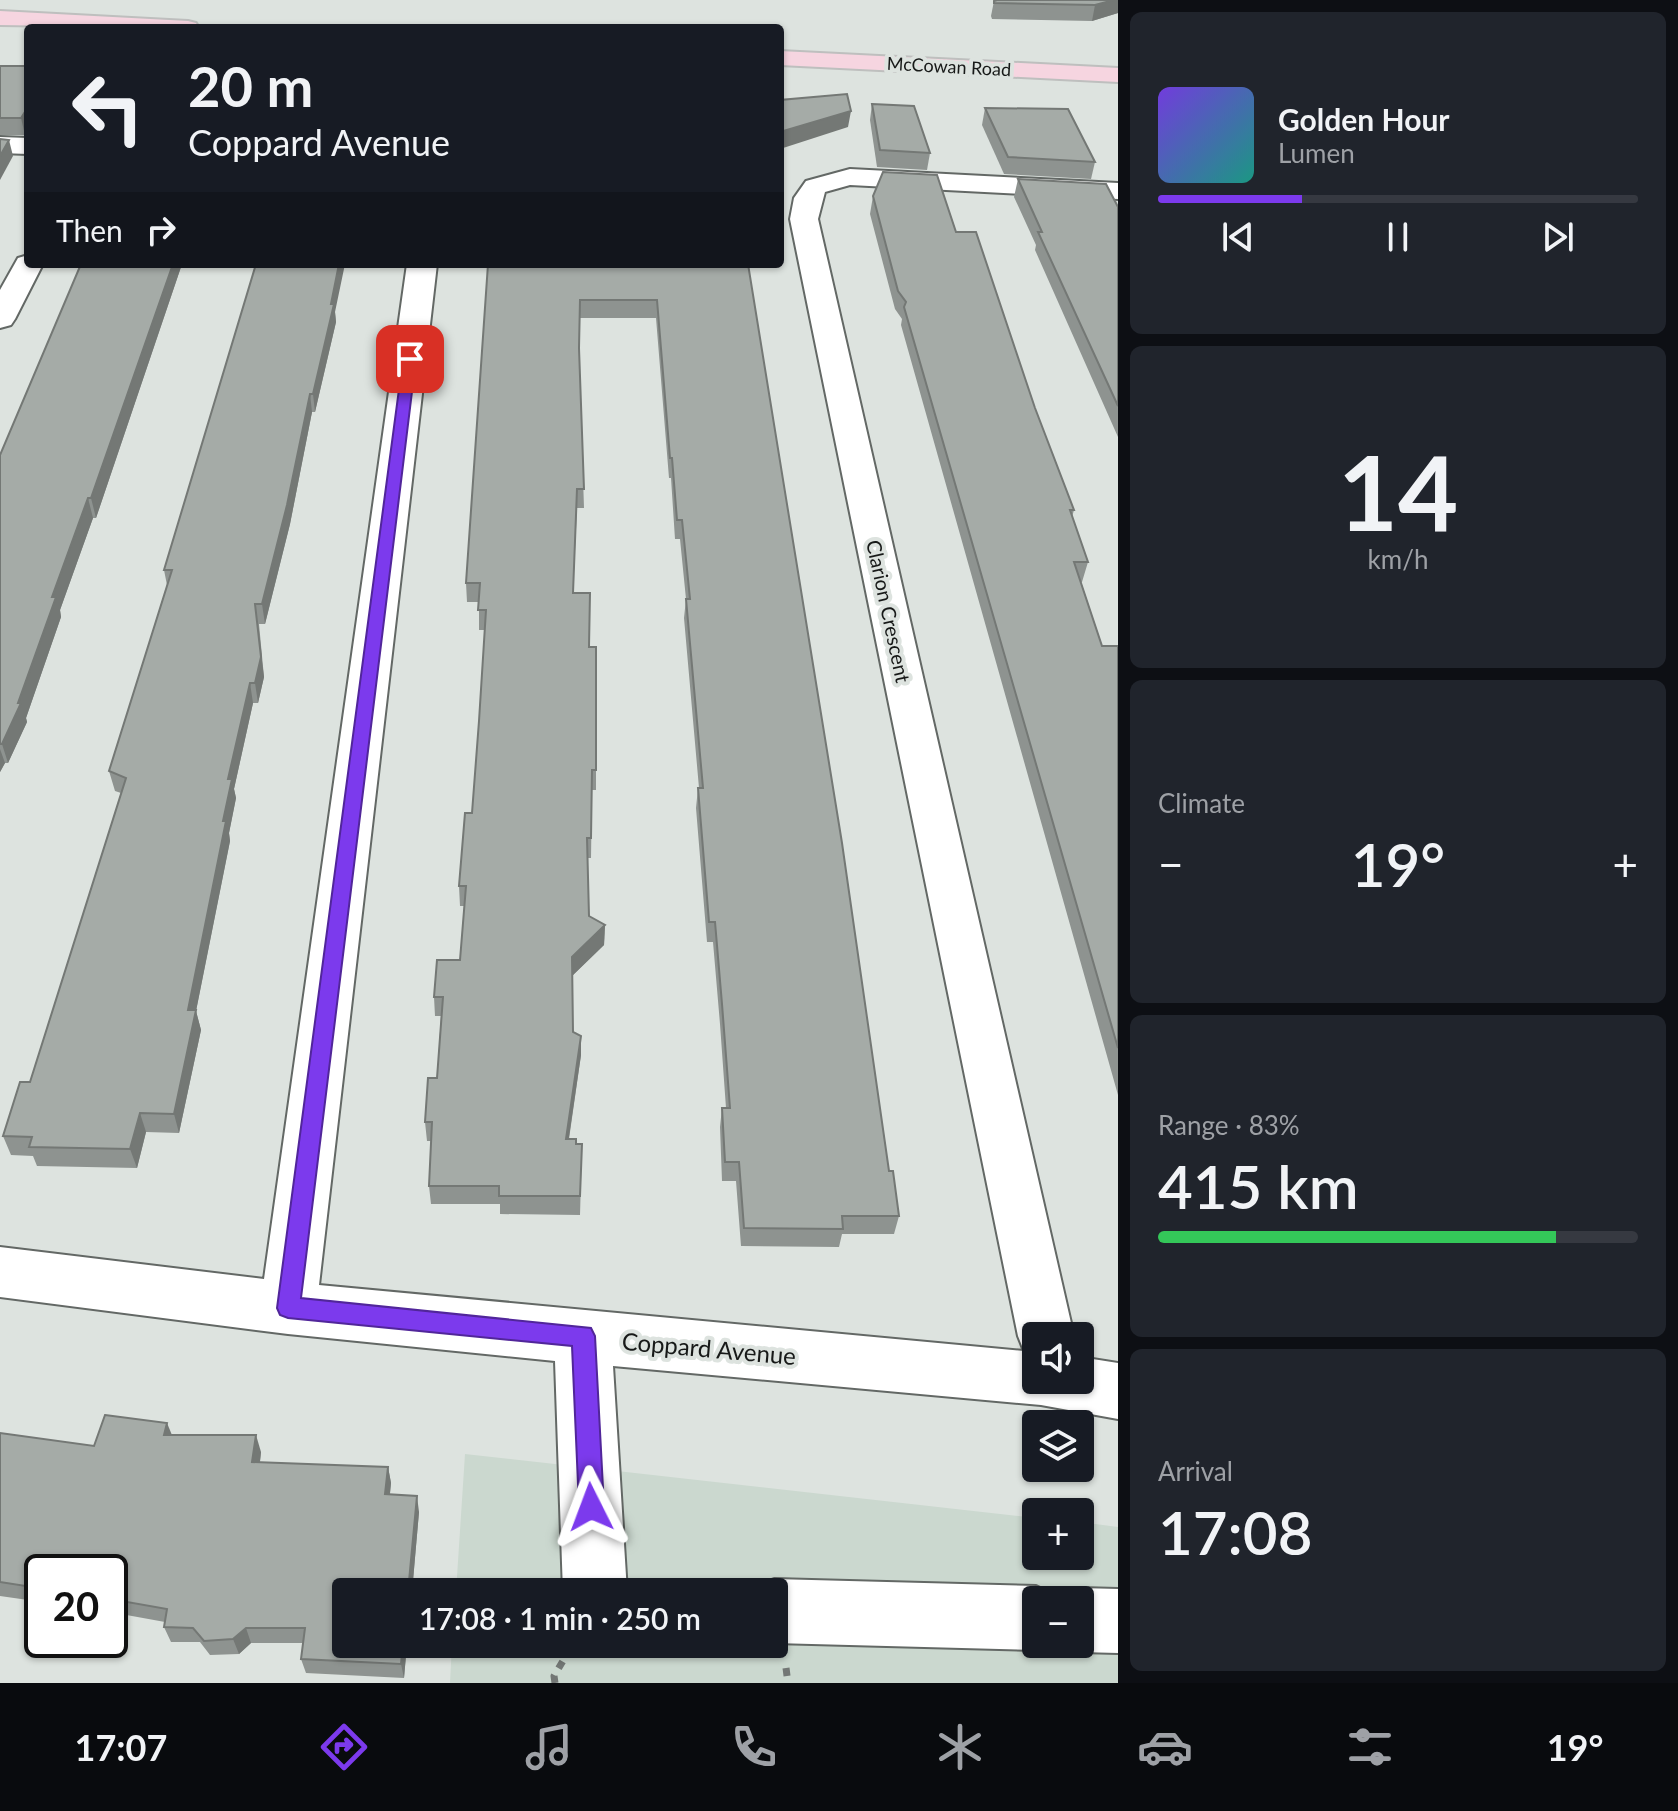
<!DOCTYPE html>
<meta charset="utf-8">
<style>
:root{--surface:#171b24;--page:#20242c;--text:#f1f3f6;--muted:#9ea1a6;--line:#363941;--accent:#7c3aed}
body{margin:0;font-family:Lato,sans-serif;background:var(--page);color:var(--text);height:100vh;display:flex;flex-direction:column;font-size:30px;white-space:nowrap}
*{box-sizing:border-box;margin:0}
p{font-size:26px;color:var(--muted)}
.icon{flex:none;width:44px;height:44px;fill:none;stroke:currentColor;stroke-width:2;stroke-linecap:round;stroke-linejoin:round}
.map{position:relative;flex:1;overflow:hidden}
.drawer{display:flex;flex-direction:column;gap:12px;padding:12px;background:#0d0f14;width:560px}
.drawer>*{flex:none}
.guide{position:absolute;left:24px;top:24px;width:760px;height:244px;border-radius:8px;box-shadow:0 2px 6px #0004;background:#171b24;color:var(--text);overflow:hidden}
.fabs{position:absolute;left:1022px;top:1322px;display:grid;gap:16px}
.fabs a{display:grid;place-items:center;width:72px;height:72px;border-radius:8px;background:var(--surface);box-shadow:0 2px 6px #0004;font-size:40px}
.speed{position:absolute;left:24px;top:1554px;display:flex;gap:16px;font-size:40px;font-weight:700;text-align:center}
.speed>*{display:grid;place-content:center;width:104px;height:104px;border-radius:50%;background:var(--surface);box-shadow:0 2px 6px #0004;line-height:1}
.speed .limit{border:4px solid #111;border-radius:12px;background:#fff;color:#111}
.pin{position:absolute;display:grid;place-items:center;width:68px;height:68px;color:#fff;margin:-34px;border-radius:16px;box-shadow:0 4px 12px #0006}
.me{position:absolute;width:88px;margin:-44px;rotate:357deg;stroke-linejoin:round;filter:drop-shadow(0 0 6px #0008)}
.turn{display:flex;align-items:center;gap:28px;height:168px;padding:0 32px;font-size:36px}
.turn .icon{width:104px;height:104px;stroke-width:2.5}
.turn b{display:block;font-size:56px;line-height:68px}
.then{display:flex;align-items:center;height:76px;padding:0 32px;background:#0003;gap:16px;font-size:30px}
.big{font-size:60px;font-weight:600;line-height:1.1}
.drawer .widget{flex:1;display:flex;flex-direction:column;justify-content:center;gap:12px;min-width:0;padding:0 28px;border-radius:12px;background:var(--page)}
.drawer .dial{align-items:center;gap:0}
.dial b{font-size:104px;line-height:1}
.song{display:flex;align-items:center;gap:24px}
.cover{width:96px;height:96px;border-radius:12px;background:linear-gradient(135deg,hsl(260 70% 55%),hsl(170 70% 35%))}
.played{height:8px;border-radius:4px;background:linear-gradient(90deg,var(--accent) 30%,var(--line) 30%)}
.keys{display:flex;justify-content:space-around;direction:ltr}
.heat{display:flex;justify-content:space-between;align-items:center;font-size:44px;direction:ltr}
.charge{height:12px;border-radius:6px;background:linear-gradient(90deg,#34c759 83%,var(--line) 0)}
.trip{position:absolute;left:332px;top:1578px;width:456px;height:80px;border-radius:8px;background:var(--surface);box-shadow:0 2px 6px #0004;font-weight:600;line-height:80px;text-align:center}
.menu{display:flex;height:128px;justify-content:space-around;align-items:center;background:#090b0e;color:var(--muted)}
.menu .icon{width:56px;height:56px}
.menu .current{color:var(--accent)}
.menu b{font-size:36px;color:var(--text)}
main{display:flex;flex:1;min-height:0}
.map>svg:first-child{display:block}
.built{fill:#cbd8cf;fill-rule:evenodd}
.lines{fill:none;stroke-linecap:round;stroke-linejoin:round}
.minor-casing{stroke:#636865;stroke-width:4}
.major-casing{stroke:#bebfbe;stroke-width:4}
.path{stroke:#737775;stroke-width:7;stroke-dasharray:8 8;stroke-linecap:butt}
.minor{fill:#fff;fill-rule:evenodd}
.major{fill:#f6d5e0;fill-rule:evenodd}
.wall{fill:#8e9390}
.shaded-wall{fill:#747875}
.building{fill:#a5aba7;stroke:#747875;stroke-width:2}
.route{fill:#7c3aed;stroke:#51269a;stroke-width:2}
.labels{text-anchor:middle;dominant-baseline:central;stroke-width:8;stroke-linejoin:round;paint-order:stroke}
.far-street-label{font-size:18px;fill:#171918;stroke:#dde3df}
.street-label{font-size:20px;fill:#171918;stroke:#dde3df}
.near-street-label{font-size:24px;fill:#171918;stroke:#dde3df}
</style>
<main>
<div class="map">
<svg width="1118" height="1683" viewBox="0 0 1118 1683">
<rect width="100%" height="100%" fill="#dde3df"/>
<path class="built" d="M465 1454 1036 1518V1556H1080V1522L1118 1527V1683H450L452 1644H774V1592H456ZM1036 1600H1080V1644H1036Z"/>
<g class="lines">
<defs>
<g id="minor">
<path d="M0 137 28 138V154L0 153Z"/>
<path d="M850 169 1118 183V199L850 185 825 192 818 219 1074 1336H1036V1380H1080V1357L1118 1363V1419L1041 1405 613 1366 627 1592H563L555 1361 288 1334 0 1297V1247L264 1279 407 264H437L319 1285 1024 1351 1018 1336 790 219 794 198 806 181Z"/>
<path d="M28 255V264H43L15 319 11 325 0 328V290L18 258Z"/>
<path d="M774 1579 1036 1586 1059 1597 1080 1588 1118 1589V1653L1080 1652 1061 1644H1080V1600H1036V1644H1051L1036 1650 774 1643V1592H750L751 1588Z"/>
</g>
<g id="major">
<path d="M0 11 188 21 196 23 199 28 0 25Z"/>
<path d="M780 51 1118 68V82L780 65Z"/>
</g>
</defs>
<use href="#minor" class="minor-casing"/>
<use href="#major" class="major-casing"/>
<g class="path">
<path d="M786 1668 788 1683"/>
<path d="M555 1683 554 1676 573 1644"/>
</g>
<use href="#minor" class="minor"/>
<use href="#major" class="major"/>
</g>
<g class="wall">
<path d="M1118 0V13L1092 21 992 19 991 16 994 1Z"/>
<path d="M0 66H28L25 135H0Z"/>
<path d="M872 104 930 153 927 170 877 167 870 120Z"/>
<path d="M985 108 1095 162 1091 179 1004 174 982 125Z"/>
<path d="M1018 179 1118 207V437L1035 250 1036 245 1014 197Z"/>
<path d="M873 196 956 232 1035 408 1074 510 1072 517 1088 562 1082 582H1081L1102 646H1118V1095L901 325 902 319 895 309 870 214Z"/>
<path d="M81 264H182L96 518H93L60 610 61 617 26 718 27 722 8 763H5L0 772V455Z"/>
<path d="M488 264H748L889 1171 899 1216 894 1234H842L839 1247 741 1246 736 1181H722L720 1127 722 1108H726L720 1024 713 942H707L696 808 698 788H699L684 618 686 599 680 539H675L671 478H669L656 318H580L579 354 584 508H577L573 593 589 647 596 770V790H592L591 858H587L589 916 605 925 604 945 572 976 573 1032 581 1055 569 1139 576 1144H582L580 1215 500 1214V1204H431L429 1186 431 1141H427L425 1122 437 1078 441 1016H435L434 997 460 960 464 906H460L459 886 472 813 479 721 485 630H479V602H467L466 583Z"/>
<path d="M335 312 336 322 315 412H312L290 524 265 624H259L264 677 258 703H253L234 789 236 798 229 833 230 841 196 1011 201 1030 179 1133 146 1132 137 1168 37 1166 33 1156 11 1155 3 1136 30 1082 121 793 115 791 109 771 167 585 164 570Z"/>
<path d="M0 1433 94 1446 172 1435 261 1452 260 1462 388 1467 391 1483 390 1494 419 1512 412 1592H346L407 1644 404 1678 306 1673 301 1659 303 1643H251L239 1654 210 1655 200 1642H171L164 1627 165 1622 110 1612V1572H42V1602L0 1596Z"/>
</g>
<g class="shaded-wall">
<path d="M1114 0H1118V13L1092 21 1095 5Z"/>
<path d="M28 107V130L25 135 21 118Z"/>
<path d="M851 111 848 127 780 149V132Z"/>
<path d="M9 140 13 156 0 180V156Z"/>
<path d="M173 264H182L96 518 91 498Z"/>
<path d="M339 264H345L335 312 336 322 315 412 313 394Z"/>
<path d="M310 394 312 412 290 524 265 624 262 604Z"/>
<path d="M88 498 93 518 60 610 61 617 26 718 27 722 8 763 2 744 18 703 52 597Z"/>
<path d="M255 604 264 677 258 703 255 683Z"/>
<path d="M250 683 253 703 234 789 236 798 229 833 230 841 196 1011 201 1030 179 1133 174 1114 188 1010 223 821 228 779Z"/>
<path d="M0 749 5 763 0 772Z"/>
<path d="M605 925 604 945 572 976V957Z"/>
<path d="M581 1036V1055L566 1157V1139Z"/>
<path d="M140 1113 146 1132 137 1168 130 1149Z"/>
<path d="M167 1423 174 1440 164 1435Z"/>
<path d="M256 1435 261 1452 258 1478 252 1462Z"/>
<path d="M388 1467 391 1483 388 1510 385 1494Z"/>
<path d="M417 1496 419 1512 412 1592H408Z"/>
<path d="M246 1628 251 1643 239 1654 233 1639Z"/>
<path d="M403 1644H407L404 1678 401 1664Z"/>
</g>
<g class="building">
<path d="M997 0H1114L1095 5 994 3V1Z"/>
<path d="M0 66H28V107L21 118H0Z"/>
<path d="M847 94 851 111 780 132V100Z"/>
<path d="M872 104 914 106 930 153 880 150Z"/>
<path d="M985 108 1068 109 1095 162 1008 157Z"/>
<path d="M0 139 9 140 0 156Z"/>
<path d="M883 172 937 175 956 232H976L1035 408 1074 510H1070L1088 562H1074L1102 646H1118V1048L904 307 906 302 898 291 873 196Z"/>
<path d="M1018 179 1106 184 1118 207V406L1038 232H1042Z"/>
<path d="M81 264H173L91 498H88L52 597H56L18 703H21L2 744H0V455Z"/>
<path d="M256 264H339L331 304H334L313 394H310L287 505 262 604H255L261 657 255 683H250L228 779H232L223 821H226L188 1010H196L174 1114 140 1113 130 1149 29 1147 32 1137 3 1136 20 1082H30L126 778 109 771 172 570H164Z"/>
<path d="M488 264H748L842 843 889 1171H893L899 1216H842L843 1229 744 1228 739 1162H725L722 1108H730L722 1004 715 922H709L698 788H703L686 599H690L682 520H677L672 458H670L657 300H580L579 348 584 489H577L573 593H590L589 647H596V770H592L591 838H587L589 916 605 925 572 957 573 1032 581 1036 566 1139H576V1144H582L580 1196H499V1186H429L432 1122H425L428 1078H437L443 997H434L437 960H460L466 886H459L465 813H472L479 721 486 610H478L480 583H466Z"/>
<path d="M105 1415 167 1423 164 1435H256L252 1462 388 1467 385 1494 417 1496 408 1592H346V1644H403L401 1664 301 1659 305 1628H246L233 1639 204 1641 193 1628 164 1627 167 1609 110 1599V1572H42V1596H40L39 1588 0 1582V1433L94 1446Z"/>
</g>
<path class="route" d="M410 355 416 359 301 1298 591 1328 595 1336 604 1507 600 1516 591 1519 582 1516 579 1507 572 1346 288 1318 280 1315 277 1308 403 359Z"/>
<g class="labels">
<g class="far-street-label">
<text transform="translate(949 66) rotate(3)">McCowan Road</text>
</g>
<g class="street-label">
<text transform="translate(889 611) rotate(78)">Clarion Crescent</text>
</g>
<g class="near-street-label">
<text transform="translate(709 1348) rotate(5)">Coppard Avenue</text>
</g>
</g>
</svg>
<div class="fabs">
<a><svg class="icon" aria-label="sound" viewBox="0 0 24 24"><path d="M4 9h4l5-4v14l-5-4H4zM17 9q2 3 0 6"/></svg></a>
<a><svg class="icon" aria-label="layers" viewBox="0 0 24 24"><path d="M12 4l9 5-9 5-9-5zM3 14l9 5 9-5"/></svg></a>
<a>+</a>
<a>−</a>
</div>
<div class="speed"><div class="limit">20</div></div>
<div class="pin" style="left:410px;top:359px;background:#d93025"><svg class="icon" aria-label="arrive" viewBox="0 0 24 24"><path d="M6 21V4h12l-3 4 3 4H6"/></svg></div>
<svg class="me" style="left:591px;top:1507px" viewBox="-20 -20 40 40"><path d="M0-17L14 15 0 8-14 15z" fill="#7c3aed" stroke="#fff" stroke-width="4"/></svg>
<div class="trip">17:08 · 1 min · 250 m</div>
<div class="guide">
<div class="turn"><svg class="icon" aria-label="left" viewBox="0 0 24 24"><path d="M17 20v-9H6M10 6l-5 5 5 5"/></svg><div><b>20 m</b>Coppard Avenue</div></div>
<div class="then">Then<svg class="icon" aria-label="right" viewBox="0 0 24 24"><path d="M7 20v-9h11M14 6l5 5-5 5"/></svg></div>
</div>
</div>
<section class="drawer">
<div class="widget">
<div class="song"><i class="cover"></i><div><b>Golden Hour</b><p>Lumen</p></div></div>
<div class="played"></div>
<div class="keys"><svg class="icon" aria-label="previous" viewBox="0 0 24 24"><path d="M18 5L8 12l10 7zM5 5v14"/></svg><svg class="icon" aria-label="pause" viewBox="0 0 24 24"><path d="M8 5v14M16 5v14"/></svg><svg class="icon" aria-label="next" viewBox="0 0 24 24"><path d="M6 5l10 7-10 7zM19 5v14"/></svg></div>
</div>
<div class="widget dial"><b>14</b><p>km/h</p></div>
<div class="widget"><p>Climate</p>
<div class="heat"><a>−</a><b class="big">19°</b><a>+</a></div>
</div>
<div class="widget"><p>Range · 83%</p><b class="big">415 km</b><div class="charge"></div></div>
<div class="widget"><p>Arrival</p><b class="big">17:08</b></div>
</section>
</main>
<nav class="menu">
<b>17:07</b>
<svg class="icon current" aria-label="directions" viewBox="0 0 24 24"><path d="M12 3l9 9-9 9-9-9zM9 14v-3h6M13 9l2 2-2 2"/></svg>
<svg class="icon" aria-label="music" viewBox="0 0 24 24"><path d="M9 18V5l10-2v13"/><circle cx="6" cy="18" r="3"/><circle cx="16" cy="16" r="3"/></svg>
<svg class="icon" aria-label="phone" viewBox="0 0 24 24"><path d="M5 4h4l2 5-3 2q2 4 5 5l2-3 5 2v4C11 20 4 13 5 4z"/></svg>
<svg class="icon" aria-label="climate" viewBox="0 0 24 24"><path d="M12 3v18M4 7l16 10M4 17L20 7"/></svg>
<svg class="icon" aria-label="car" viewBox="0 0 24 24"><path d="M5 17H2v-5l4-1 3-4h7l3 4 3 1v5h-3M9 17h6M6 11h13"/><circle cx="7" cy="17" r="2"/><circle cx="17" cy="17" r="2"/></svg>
<svg class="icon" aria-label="filters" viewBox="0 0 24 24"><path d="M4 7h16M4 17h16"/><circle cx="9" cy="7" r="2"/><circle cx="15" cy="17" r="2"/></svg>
<b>19°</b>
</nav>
